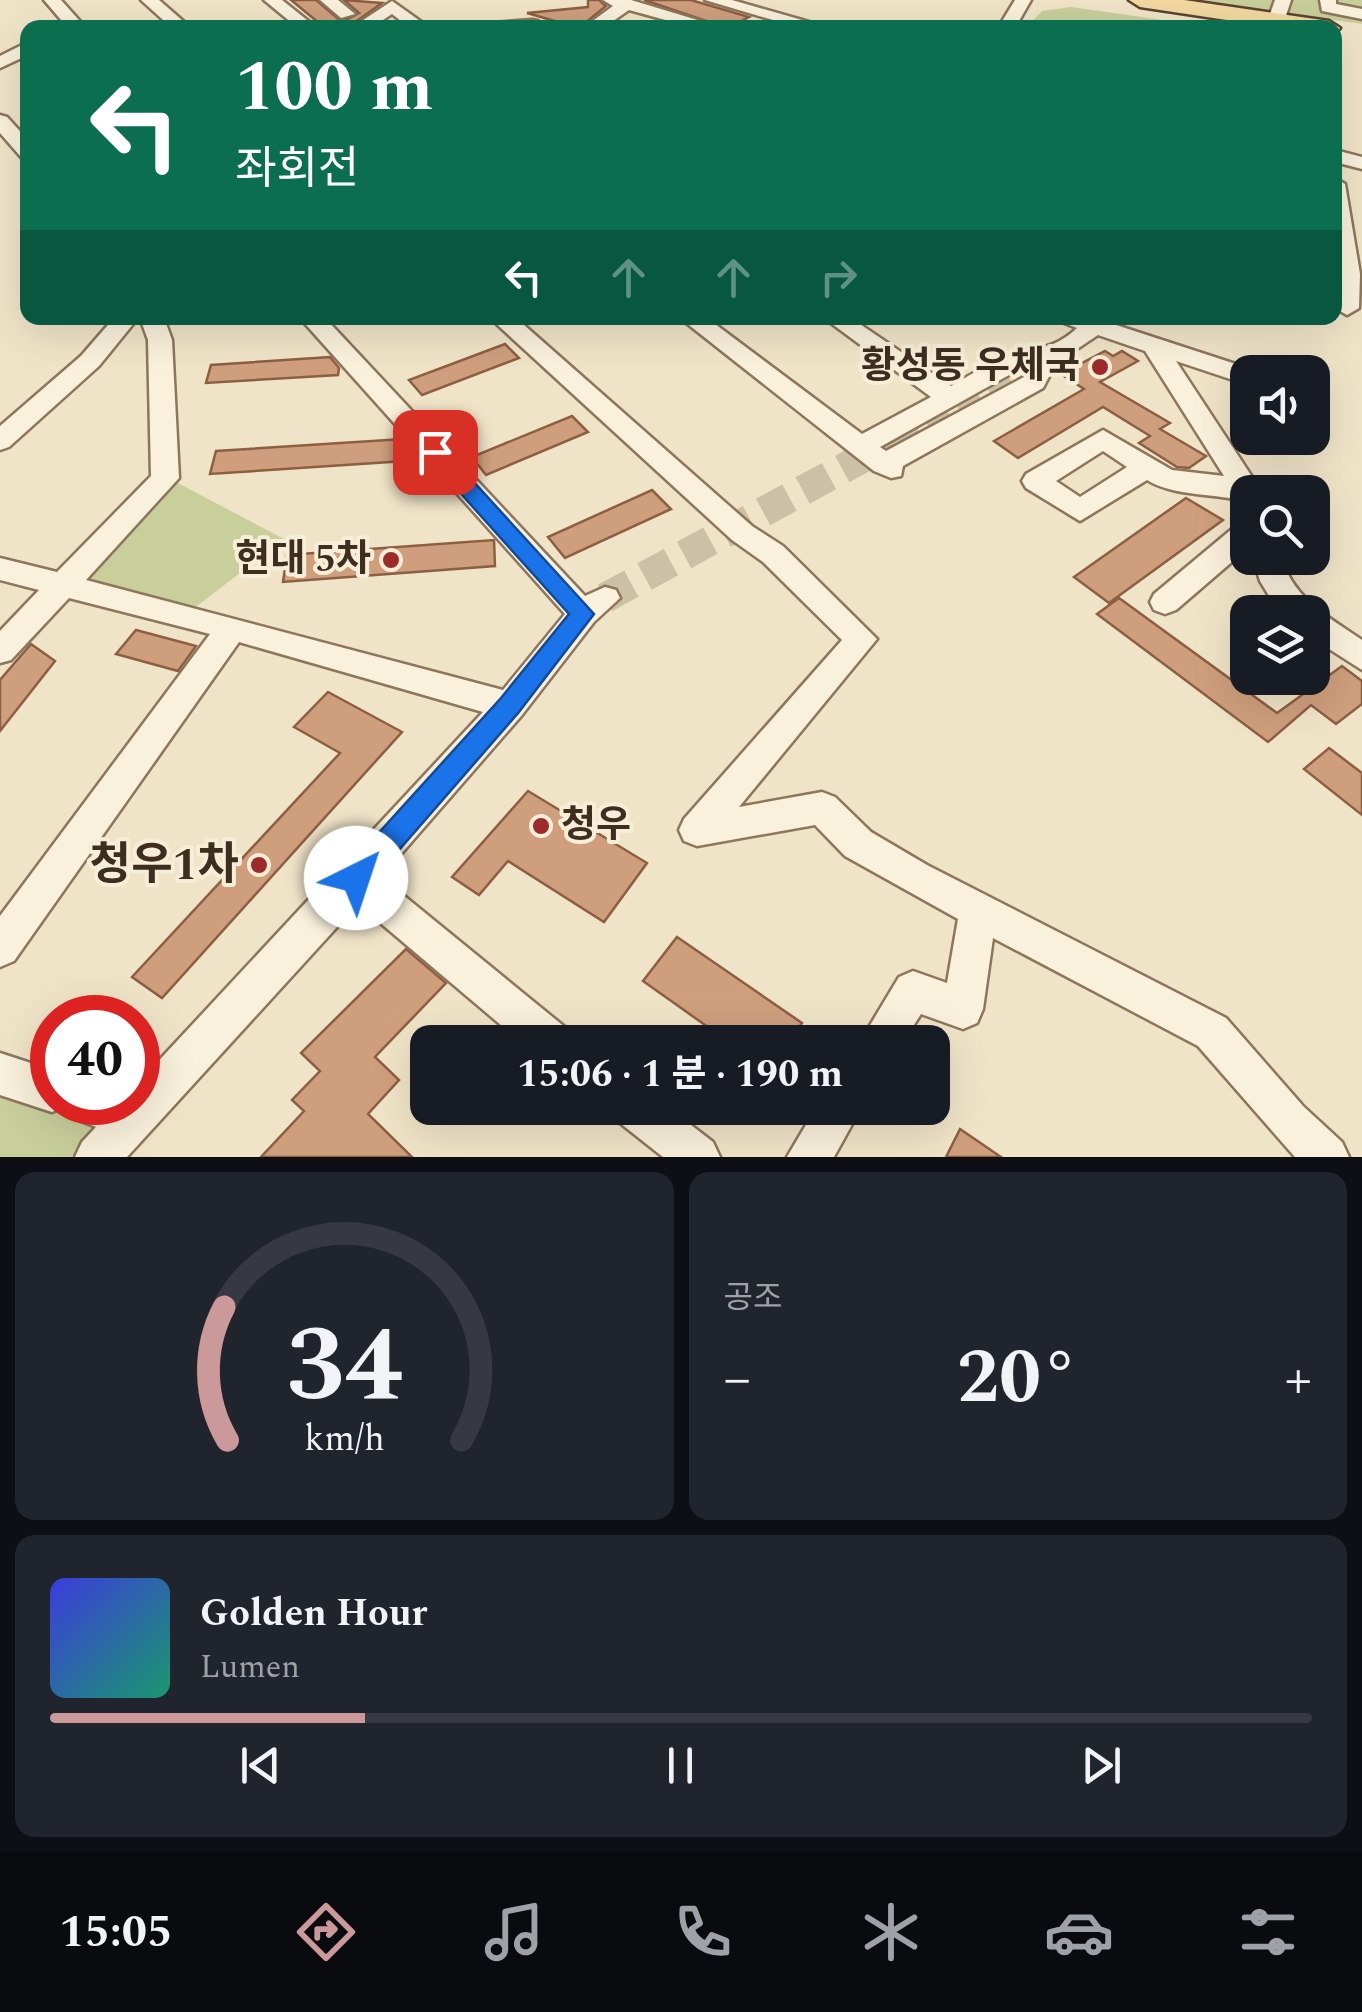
<!DOCTYPE html>
<html lang="ko">
<meta charset="utf-8">
<style>
:root{--surface:#171b24;--page:#20242c;--text:#f1f3f6;--muted:#9ea1a6;--line:#363941;--accent:#cc999b}
body{margin:0;font-family:Spectral,"Noto Sans KR",serif;background:var(--page);color:var(--text);height:100vh;display:flex;flex-direction:column;font-size:38px;white-space:nowrap}
*{box-sizing:border-box;margin:0}
p{font-size:32px;color:var(--muted)}
.icon{flex:none;width:55px;height:55px;fill:none;stroke:currentColor;stroke-width:2;stroke-linecap:round;stroke-linejoin:round}
.map{position:relative;height:1157px;overflow:hidden}
.details{display:flex;flex-direction:column;gap:15px;padding:15px;background:#0d0f14;flex:1}
.details>*{flex:none}
.hud{position:absolute;left:20px;top:20px;width:1322px;height:305px;border-radius:20px;box-shadow:0 10px 40px #0002;background:#0b6e4f;color:#fff;overflow:hidden}
.fabs{position:absolute;left:1230px;top:355px;display:grid;gap:20px}
.fabs a{display:grid;place-items:center;width:100px;height:100px;border-radius:20px;background:var(--surface);box-shadow:0 10px 40px #0002;font-size:50px}
.speed{position:absolute;left:30px;top:995px;display:flex;gap:20px;font-size:50px;font-weight:700;text-align:center}
.speed>*{display:grid;place-content:center;width:130px;height:130px;border-radius:50%;background:var(--surface);box-shadow:0 10px 40px #0002;line-height:1}
.speed .limit{border:15px solid #d22;background:#fff;color:#111}
.pin{position:absolute;display:grid;place-items:center;width:85px;height:85px;color:#fff;margin:-42px;border-radius:20px;box-shadow:0 5px 15px #0006}
.me{position:absolute;width:110px;margin:-55px;rotate:41deg;stroke-linejoin:round;filter:drop-shadow(0 0 8px #0008)}
.turn{display:flex;align-items:center;gap:35px;height:210px;padding:0 50px;font-size:45px}
.turn .icon{width:130px;height:130px;stroke-width:2.5}
.turn b{display:block;font-size:70px;line-height:85px}
.lanes{display:flex;align-items:center;height:95px;padding:0 50px;background:#0003;justify-content:center;gap:50px;direction:ltr}
.lanes .off{opacity:.35}
.big{font-size:75px;font-weight:700;line-height:1.1}
.details .card{flex:1;display:flex;flex-direction:column;justify-content:center;gap:15px;min-width:0;padding:0 35px;border-radius:20px;background:var(--page)}
.details .dial{align-items:center;gap:0}
.dial svg{height:260px;overflow:visible;fill:none;stroke:var(--line);stroke-width:7;stroke-linecap:round;text-anchor:middle}
.dial text{fill:var(--text);stroke:none}
.song{display:flex;align-items:center;gap:30px}
.cover{width:120px;height:120px;border-radius:15px;background:linear-gradient(135deg,hsl(240 70% 55%),hsl(160 70% 35%))}
.played{height:10px;border-radius:5px;background:linear-gradient(90deg,var(--accent) 25%,var(--line) 25%)}
.keys{display:flex;justify-content:space-around;direction:ltr}
.heat{display:flex;justify-content:space-between;align-items:center;font-size:55px;direction:ltr}
.details .tiles{flex:1;display:grid;gap:15px;grid-template-columns:1fr 1fr}
.card:last-child{grid-column:span 2}
.trip{position:absolute;left:410px;top:1025px;width:540px;height:100px;border-radius:20px;background:var(--surface);box-shadow:0 10px 40px #0002;font-weight:700;line-height:100px;text-align:center}
.dock{display:flex;height:160px;justify-content:space-around;align-items:center;background:#090b0e;color:var(--muted)}
.dock .icon{width:70px;height:70px}
.dock .selected{color:var(--accent)}
.dock b{font-size:45px;color:var(--text)}
.map>svg:first-child{display:block}
.green{fill:#c9cf9b}
.building{fill:#cf9f7d;stroke:#8d5f41;stroke-width:2.5}
.lines{fill:none;stroke-linecap:round;stroke-linejoin:round}
.minor-tunnel-far1{stroke:#ccc0a6;stroke-width:24;stroke-dasharray:24 11;stroke-linecap:butt}
.minor-tunnel{stroke:#ccc0a6;stroke-width:30;stroke-dasharray:30 15;stroke-linecap:butt}
.minor-casing{stroke:#8d765c;stroke-width:5}
.major-casing{stroke:#5b4430;stroke-width:5}
.minor{fill:#faf1dc;fill-rule:evenodd}
.major{fill:#f3d9a0;fill-rule:evenodd}
.route{fill:#1a73e8;stroke:#114b97;stroke-width:2.5}
.poi-dot{fill:#9e2a2b;stroke:#f7eed8;stroke-width:4}
.labels{text-anchor:middle;dominant-baseline:central;stroke-width:8;stroke-linejoin:round;paint-order:stroke}
.poi-label{font-size:38px;font-weight:bold;fill:#3d2e20;stroke:#f7eed8;text-anchor:end}
.near-poi-label{font-size:45px;font-weight:bold;fill:#3d2e20;stroke:#f7eed8;text-anchor:end}
</style>
<div class="map">
<svg width="1362" height="1157" viewBox="0 0 1362 1157">
<rect width="100%" height="100%" fill="#f0e4c8"/>
<g class="green">
<path d="M1197 0H1362V24L1340 21Z"/>
<path d="M1071 7 1198 25 1027 27 1042 11Z"/>
<path d="M174 481 284 539 192 610 78 580Z"/>
<path d="M0 1085 97 1119 98 1131 71 1157H0Z"/>
</g>
<g class="building">
<path d="M291 0H316L342 22 359 13 344 0 382 3 347 28H325Z"/>
<path d="M588 0H599L606 6 579 28 527 13 588 7Z"/>
<path d="M644 0H691L749 17 727 28Z"/>
<path d="M505 344 519 358 422 395 409 380Z"/>
<path d="M1105 351 1113 356 1122 351 1138 361 1100 382 1170 423 1160 429 1206 456 1189 468 1177 467 1139 443 1150 436 1103 407 1018 458 994 441 1084 389 1061 374Z"/>
<path d="M330 357 339 368 338 375 206 383 211 365Z"/>
<path d="M572 416 588 432 486 475 472 457Z"/>
<path d="M403 439 407 443 405 461 210 474 216 451Z"/>
<path d="M652 490 671 509 565 558 548 537Z"/>
<path d="M1186 498 1223 520 1109 603 1074 577Z"/>
<path d="M494 540 495 566 283 582 287 555Z"/>
<path d="M1119 598 1277 713 1342 666 1362 681V704L1336 724 1311 705 1268 742 1097 614Z"/>
<path d="M136 630 196 646 178 671 116 654Z"/>
<path d="M31 644 55 661 0 731V680Z"/>
<path d="M328 692 402 732 162 998 132 977 340 753 294 727Z"/>
<path d="M1329 748 1362 773V815L1304 769Z"/>
<path d="M528 791 647 863 604 922 508 861 479 895 452 877Z"/>
<path d="M677 937 802 1023 789 1042H729L643 981Z"/>
<path d="M406 949 446 983 375 1057 399 1080 368 1114 412 1157H261L304 1111 292 1100 320 1071 301 1053Z"/>
<path d="M960 1129 1001 1157H946Z"/>
</g>
<g class="lines">
<path class="minor-tunnel-far1" d="M896 440 1013 376"/>
<path class="minor-tunnel" d="M605 598 901 437"/>
<defs>
<g id="minor">
<path d="M44 0H61L86 28H68Z"/>
<path d="M141 0H159L191 28H172Z"/>
<path d="M264 0H282L317 28H298Z"/>
<path d="M320 0H338L355 14 341 18Z"/>
<path d="M603 0H631L724 28H695L629 10 603 28H583L613 6Z"/>
<path d="M705 0H732L830 28H800Z"/>
<path d="M1015 0H1031L1015 28H998Z"/>
<path d="M1275 0H1291L1282 28H1265Z"/>
<path d="M1320 0H1336V4L1362 9V19L1322 11Z"/>
<path d="M392 1 430 28H410L392 14 371 28H351Z"/>
<path d="M532 20 538 21 539 28H485L493 23Z"/>
<path d="M28 42V55L0 68V56Z"/>
<path d="M0 115 7 117 28 140V159L21 157 0 133Z"/>
<path d="M1335 150 1362 157V169L1335 162Z"/>
<path d="M1335 178 1345 184 1360 274 1359 308 1347 315 1335 308Z"/>
<path d="M114 318H138L99 366 9 447 0 450V426L81 356Z"/>
<path d="M140 318H164L172 340 179 478 86 580 503 690 565 614 300 318H325L585 596 605 587 616 590 620 598 594 622 522 715 381 877 566 1028 572 1042H521L358 904 127 1157H75L82 1142 96 1127 71 1117 66 1106 52 1112 0 1095V1053L52 1070V1102H138V1083L483 712 239 642 14 961 0 967V916L210 634 69 598 11 660 0 663V631L39 590 0 580V558L57 572 151 476 148 340Z"/>
<path d="M490 318H516L752 526 783 546 877 639 739 807 822 792 835 797 871 832 927 865 1226 1018 1303 1106 1342 1142 1349 1157H1295L1198 1046 993 938 983 1009 977 1023 963 1029 921 1014 903 1042H860L899 977 913 971 947 983 958 919 845 856 815 825 697 846 684 841 679 830 684 819 842 640 763 562 732 540Z"/>
<path d="M680 318H707L862 434 931 397 824 318H851L951 386C967 377 984 366 1002 359 1031 347 1052 352 1077 328L1064 323 1060 318H1113L1110 323 1257 371 1248 372V385L1176 361 1262 492H1248V502C1217 493 1174 497 1147 480L1080 521 1026 488 1022 481 1026 474 1103 430 1172 470 1224 476 1145 351 1098 335 1056 363 1043 388 903 466 901 476 891 478 874 471ZM1018 370 1026 374 1024 377 886 451 880 447ZM1103 451 1127 467 1080 497 1056 481Z"/>
<path d="M1248 521V548L1176 610 1165 614 1154 610 1150 602 1154 594 1238 524Z"/>
<path d="M1253 558H1281C1295 600 1327 616 1362 640V670L1312 638V612L1277 609 1260 581Z"/>
<path d="M614 1108H669L713 1142 720 1157H663L620 1123Z"/>
<path d="M816 1108H861L834 1157H787Z"/>
</g>
<path id="major" d="M1129 0H1184L1329 21 1340 28 1335 33V28H1280L1140 7Z"/>
</defs>
<use href="#minor" class="minor-casing"/>
<use href="#major" class="major-casing"/>
<use href="#minor" class="minor"/>
<use href="#major" class="major"/>
</g>
<path class="route" d="M435 445 442 447 594 614 519 712 366 888 356 891 346 888 342 878 346 869 501 698 569 614 428 457 425 452Z"/>
<g class="poi-dot">
<circle cx="1100" cy="367" r="10"/>
<circle cx="391" cy="560" r="10"/>
<circle cx="541" cy="826" r="10"/>
<circle cx="259" cy="865" r="10"/>
</g>
<g class="labels">
<g class="poi-label">
<text x="1080" y="367">황성동 우체국</text>
<text x="371" y="560">현대 5차</text>
<text x="561" y="826" text-anchor="start">청우</text>
</g>
<g class="near-poi-label">
<text x="239" y="865">청우1차</text>
</g>
</g>
</svg>
<div class="fabs">
<a><svg class="icon" aria-label="sound" viewBox="0 0 24 24"><path d="M4 9h4l5-4v14l-5-4H4zM17 9q2 3 0 6"/></svg></a>
<a><svg class="icon" aria-label="search" viewBox="0 0 24 24"><circle cx="10" cy="10" r="6"/><path d="M15 15l6 6"/></svg></a>
<a><svg class="icon" aria-label="layers" viewBox="0 0 24 24"><path d="M12 4l9 5-9 5-9-5zM3 14l9 5 9-5"/></svg></a>
</div>
<div class="speed"><div class="limit">40</div></div>
<div class="pin" style="left:435px;top:452px;background:#d93025"><svg class="icon" aria-label="arrive" viewBox="0 0 24 24"><path d="M6 21V4h12l-3 4 3 4H6"/></svg></div>
<svg class="me" style="left:356px;top:878px" viewBox="-20 -20 40 40"><circle r="19" fill="#fff"/><path d="M0-13L10 11 0 6-10 11z" fill="#1a73e8"/></svg>
<div class="trip">15:06 · 1 분 · 190 m</div>
<div class="hud">
<div class="turn"><svg class="icon" aria-label="left" viewBox="0 0 24 24"><path d="M17 20v-9H6M10 6l-5 5 5 5"/></svg><div><b>100 m</b>좌회전</div></div>
<div class="lanes"><svg class="icon" aria-label="left" viewBox="0 0 24 24"><path d="M17 20v-9H6M10 6l-5 5 5 5"/></svg><svg class="icon off" aria-label="ahead" viewBox="0 0 24 24"><path d="M12 20V5M6 11l6-6 6 6"/></svg><svg class="icon off" aria-label="ahead" viewBox="0 0 24 24"><path d="M12 20V5M6 11l6-6 6 6"/></svg><svg class="icon off" aria-label="right" viewBox="0 0 24 24"><path d="M7 20v-9h11M14 6l5 5-5 5"/></svg></div>
</div>
</div>
<section class="details">
<div class="tiles">
<div class="card dial"><svg viewBox="0 0 100 80">
<path d="M14 69A42 42 0 1 1 86 69"/>
<path d="M14 69A42 42 0 0 1 13 28" stroke="#cc999b"/>
<text x="50" y="56" font-size="32" font-weight="700">34</text>
<text x="50" y="72" font-size="11">km/h</text>
</svg></div>
<div class="card"><p>공조</p>
<div class="heat"><a>−</a><b class="big">20°</b><a>+</a></div>
</div>
<div class="card">
<div class="song"><i class="cover"></i><div><b>Golden Hour</b><p>Lumen</p></div></div>
<div class="played"></div>
<div class="keys"><svg class="icon" aria-label="previous" viewBox="0 0 24 24"><path d="M18 5L8 12l10 7zM5 5v14"/></svg><svg class="icon" aria-label="pause" viewBox="0 0 24 24"><path d="M8 5v14M16 5v14"/></svg><svg class="icon" aria-label="next" viewBox="0 0 24 24"><path d="M6 5l10 7-10 7zM19 5v14"/></svg></div>
</div>
</div>
</section>
<nav class="dock">
<b>15:05</b>
<svg class="icon selected" aria-label="directions" viewBox="0 0 24 24"><path d="M12 3l9 9-9 9-9-9zM9 14v-3h6M13 9l2 2-2 2"/></svg>
<svg class="icon" aria-label="music" viewBox="0 0 24 24"><path d="M9 18V5l10-2v13"/><circle cx="6" cy="18" r="3"/><circle cx="16" cy="16" r="3"/></svg>
<svg class="icon" aria-label="phone" viewBox="0 0 24 24"><path d="M5 4h4l2 5-3 2q2 4 5 5l2-3 5 2v4C11 20 4 13 5 4z"/></svg>
<svg class="icon" aria-label="climate" viewBox="0 0 24 24"><path d="M12 3v18M4 7l16 10M4 17L20 7"/></svg>
<svg class="icon" aria-label="car" viewBox="0 0 24 24"><path d="M5 17H2v-5l4-1 3-4h7l3 4 3 1v5h-3M9 17h6M6 11h13"/><circle cx="7" cy="17" r="2"/><circle cx="17" cy="17" r="2"/></svg>
<svg class="icon" aria-label="filters" viewBox="0 0 24 24"><path d="M4 7h16M4 17h16"/><circle cx="9" cy="7" r="2"/><circle cx="15" cy="17" r="2"/></svg>
</nav>
